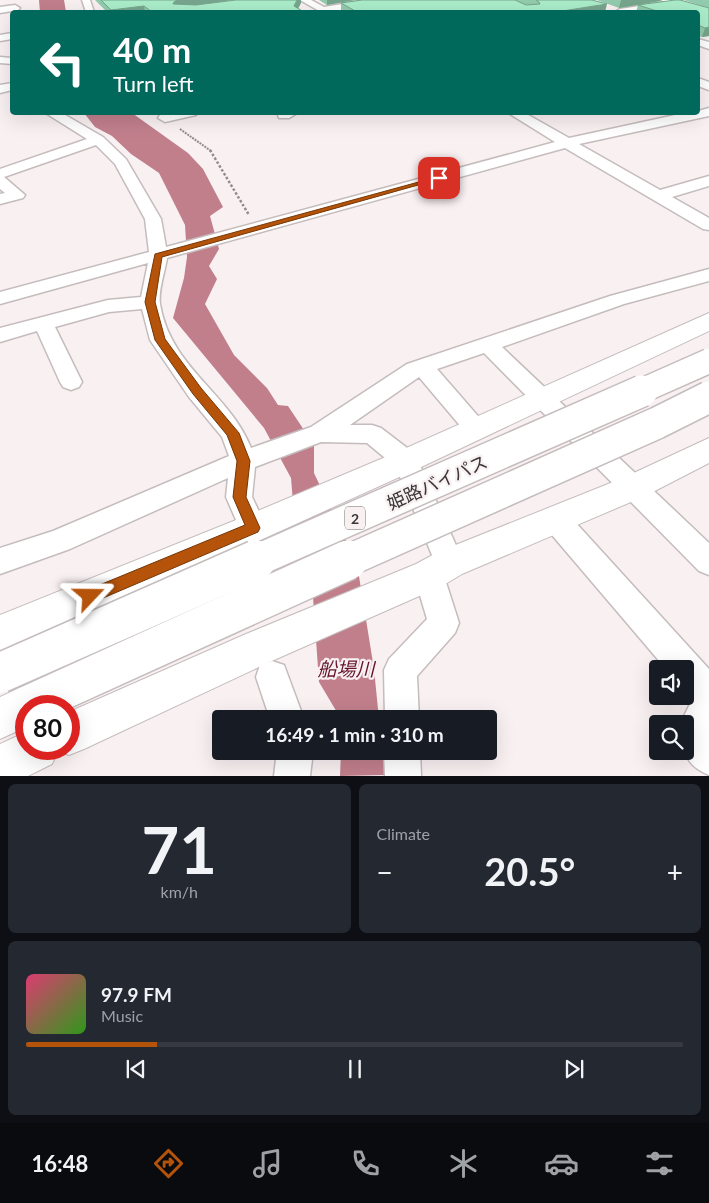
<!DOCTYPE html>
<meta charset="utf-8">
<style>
:root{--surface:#171b24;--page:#242831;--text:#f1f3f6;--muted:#9ea1a6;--line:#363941;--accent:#b45309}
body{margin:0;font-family:Lato,"Noto Sans JP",sans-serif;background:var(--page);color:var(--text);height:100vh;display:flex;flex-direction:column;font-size:19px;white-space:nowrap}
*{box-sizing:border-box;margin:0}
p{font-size:16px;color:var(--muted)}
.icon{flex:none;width:28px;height:28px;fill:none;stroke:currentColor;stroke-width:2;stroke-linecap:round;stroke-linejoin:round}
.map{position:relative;height:776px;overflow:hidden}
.drawer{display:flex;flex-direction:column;gap:8px;padding:8px;background:#0d0f14;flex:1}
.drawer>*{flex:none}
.guide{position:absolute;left:10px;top:10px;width:690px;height:105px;border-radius:5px;box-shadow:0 5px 20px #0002;background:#00695c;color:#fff;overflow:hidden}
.tools{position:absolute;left:649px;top:660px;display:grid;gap:10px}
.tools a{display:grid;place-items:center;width:45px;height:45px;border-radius:5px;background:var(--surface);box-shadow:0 5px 20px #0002;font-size:25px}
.speed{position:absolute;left:15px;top:695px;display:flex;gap:10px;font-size:25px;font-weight:700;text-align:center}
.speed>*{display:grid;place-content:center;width:65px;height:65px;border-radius:50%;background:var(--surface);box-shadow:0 5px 20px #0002;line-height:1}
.speed .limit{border:8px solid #d22;background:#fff;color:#111}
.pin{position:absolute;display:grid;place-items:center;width:42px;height:42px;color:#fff;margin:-21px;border-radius:10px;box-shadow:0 2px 8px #0006}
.me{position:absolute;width:55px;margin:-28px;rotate:67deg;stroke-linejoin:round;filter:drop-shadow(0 0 4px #0008)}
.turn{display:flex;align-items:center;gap:18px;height:105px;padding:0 20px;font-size:22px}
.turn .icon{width:65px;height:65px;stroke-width:2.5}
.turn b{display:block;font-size:35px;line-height:42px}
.big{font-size:38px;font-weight:700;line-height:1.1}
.drawer .card{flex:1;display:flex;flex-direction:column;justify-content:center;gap:8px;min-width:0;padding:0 18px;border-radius:8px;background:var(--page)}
.drawer .dial{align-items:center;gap:0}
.dial b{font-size:65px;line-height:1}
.song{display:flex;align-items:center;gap:15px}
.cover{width:60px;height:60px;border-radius:8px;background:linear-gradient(135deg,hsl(340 70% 55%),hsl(110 70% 35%))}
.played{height:5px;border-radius:2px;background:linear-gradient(90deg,var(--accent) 20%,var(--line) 20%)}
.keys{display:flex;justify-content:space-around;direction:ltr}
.heat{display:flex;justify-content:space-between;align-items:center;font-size:28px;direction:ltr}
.drawer .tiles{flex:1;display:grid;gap:8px;grid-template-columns:1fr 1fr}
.card:last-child{grid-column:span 2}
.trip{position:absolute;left:212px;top:710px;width:285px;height:50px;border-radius:5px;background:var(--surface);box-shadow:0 5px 20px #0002;font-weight:700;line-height:50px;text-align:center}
.tabs{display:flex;height:80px;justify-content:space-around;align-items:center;background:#090b0e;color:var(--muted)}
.tabs .icon{width:35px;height:35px}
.tabs .selected{color:var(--accent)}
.tabs b{font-size:22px;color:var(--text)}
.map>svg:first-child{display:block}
.water{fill:#c17f8c}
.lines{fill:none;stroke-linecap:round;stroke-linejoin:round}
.street-casing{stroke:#c5bcbd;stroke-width:3}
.secondary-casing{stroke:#c5bcbd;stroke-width:2}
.highway-casing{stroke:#c5bcbd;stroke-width:2}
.path-far1{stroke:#928c8d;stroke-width:2;stroke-dasharray:2 1;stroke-linecap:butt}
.path{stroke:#928c8d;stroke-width:2.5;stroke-dasharray:2.5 2;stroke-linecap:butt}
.street{fill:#fff;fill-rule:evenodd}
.secondary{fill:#fff;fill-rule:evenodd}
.highway{fill:#fff;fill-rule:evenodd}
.highway-bridge-far2-casing{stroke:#c5bcbd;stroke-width:27;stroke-linecap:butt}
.highway-bridge-far1-casing{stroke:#c5bcbd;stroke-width:34;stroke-linecap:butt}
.highway-bridge-casing{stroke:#c5bcbd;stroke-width:42;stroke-linecap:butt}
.highway-bridge-far2{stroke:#fff;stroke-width:24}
.highway-bridge-far1{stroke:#fff;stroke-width:31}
.highway-bridge{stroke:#fff;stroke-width:39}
.wall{fill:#92cbad}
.shaded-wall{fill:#77a58d}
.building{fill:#aaecc9;stroke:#77a58d}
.route{fill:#b45309;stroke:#753606}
.labels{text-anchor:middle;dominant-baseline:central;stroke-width:4.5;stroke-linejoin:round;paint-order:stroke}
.shield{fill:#f9f0f2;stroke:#736e6f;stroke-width:1}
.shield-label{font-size:14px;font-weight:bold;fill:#3a3737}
.near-street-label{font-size:18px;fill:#3a3737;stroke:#f9f0f2}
.near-water-label{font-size:19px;font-style:italic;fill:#63142c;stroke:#f9f0f2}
</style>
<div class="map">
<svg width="709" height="776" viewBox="0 0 709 776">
<rect width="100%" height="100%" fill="#f9f0f2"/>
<g class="water">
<path d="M39 0H64L66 12H40Z"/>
<path d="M84 113H132L188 153 203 169 223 207 210 216 219 249 209 266 217 279 205 304 234 355 267 388 278 405 288 406 314 445V473L357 564 374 669 379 719H341L319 682 313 597 295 527 291 478 264 428 173 318 184 278 187 257 185 225 159 173 131 154 112 136 95 127Z"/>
<path d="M341 751H383L385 775 340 776Z"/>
</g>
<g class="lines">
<defs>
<g id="street">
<path d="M82 0H90L94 12H86Z"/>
<path d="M300 0H311L324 7 367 0H388L384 3 331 12H321Z"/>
<path d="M666 2 669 3V7L635 12H615L620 9Z"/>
<path d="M15 5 20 8 18 10 0 13V7Z"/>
<path d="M12 33V39L0 41V35Z"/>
<path d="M698 39 709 42V49L698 45Z"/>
<path d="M0 57 12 58V64L0 63Z"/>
<path d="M698 78 709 82V90L698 86Z"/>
<path d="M12 83V90L0 93V85Z"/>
<path d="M709 108V116L579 144 660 190 709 176V186L672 197 709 218V230L703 229 565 148 167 258C165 272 158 290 160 304 170 367 230 394 251 448L311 427 407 364 610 296 709 269V281L624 304 502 347 709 543V575L699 571 484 353 437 369 484 423 488 429 484 435 476 438 468 435 419 377 350 425H372L381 428 415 454 464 563 460 572 450 576 443 573 459 623 455 633 417 676 419 719H385L384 670 389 659 427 619 414 575 419 566 429 562 436 565 396 467 367 443 321 442 255 467 252 497 267 528 263 536 253 540 243 536 226 497 228 478 70 549 0 574V548L53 531 229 456 222 437 189 397 150 340 142 309 109 312 55 327 82 382 79 387 71 390 63 387 60 382 37 331 0 342V328L108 300 141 297 148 263 0 304V292L149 252 145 219 115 164 96 145 4 177 25 195 23 198 0 204V194L5 193 0 189V169L87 139 44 112H60L103 137 126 159 161 219 166 247 555 142 507 112H523L569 138 689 112H698V111Z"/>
<path d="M172 112H197L196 115 165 122 158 118 160 115Z"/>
<path d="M279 112H299L289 118H279L278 115Z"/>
<path d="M556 509 566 512 709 669V775C681 763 685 750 685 724H680L692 700 685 691V669H666L546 528 542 520 546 512Z"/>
<path d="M272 661 284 665 304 719H270L256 677 260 665Z"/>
<path d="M277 751H313L310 776H274Z"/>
<path d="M384 751H420L421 776H385Z"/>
</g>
<path id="secondary" d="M662 0H678L709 10V17L663 2Z"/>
<g id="highway">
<path d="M709 313V331L417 469 265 538 0 651V615L241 518 395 453Z"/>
<path d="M709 438V463L645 496 462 574 442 586 274 660 84 749 69 755 58 751 52 764 28 776H0V744L26 732V749H69V712L246 634 416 564 438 552 623 478Z"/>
<path d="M26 685 41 691 46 706H26V727L0 739V697Z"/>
</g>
</defs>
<use href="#street" class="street-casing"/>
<use href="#secondary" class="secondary-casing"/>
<use href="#highway" class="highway-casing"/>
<path class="path-far1" d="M180 129 211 151"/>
<path class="path" d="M210 150 249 215"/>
<use href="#street" class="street"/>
<use href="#secondary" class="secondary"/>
<use href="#highway" class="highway"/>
<defs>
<path id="highway-bridge-far2" d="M639 392 709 361"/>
<g id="highway-bridge-far1">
<path d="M253 562 642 391"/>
<path d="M345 562 657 423 709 397"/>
</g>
<g id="highway-bridge">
<path d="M0 673 256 560"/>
<path d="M27 706 348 560"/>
</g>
</defs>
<use href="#highway-bridge-far2" class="highway-bridge-far2-casing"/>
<use href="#highway-bridge-far1" class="highway-bridge-far1-casing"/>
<use href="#highway-bridge" class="highway-bridge-casing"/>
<use href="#highway-bridge-far2" class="highway-bridge-far2"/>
<use href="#highway-bridge-far1" class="highway-bridge-far1"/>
<use href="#highway-bridge" class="highway-bridge"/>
</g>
<g class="wall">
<path d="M95 0H233L196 5 301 3 298 9 304 12H107Z"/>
<path d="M319 0H355L327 5Z"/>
<path d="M362 0H592L605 12H341V3Z"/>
<path d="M597 0H661L660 1 639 5 709 8V36L702 37 698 36V12H636L638 5 619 8Z"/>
<path d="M684 0H709V8Z"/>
</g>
<g class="shaded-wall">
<path d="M177 0H233L181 7 173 4 174 2Z"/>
<path d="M297 0H301V3L296 12 294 6Z"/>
<path d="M327 0H355L327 5Z"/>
<path d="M621 0H661L660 1 619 8Z"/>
<path d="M607 4 605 12H556Z"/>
<path d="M144 6 145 12H112L111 10Z"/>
<path d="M709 27V36L702 37 705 28Z"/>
</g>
<g class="building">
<path d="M101 0H177L174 2 173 4 196 5 236 0H297L294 6 304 12H152L144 6 111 10Z"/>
<path d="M362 0H515L526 5 540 4 539 2 536 0H592L607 4 556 12H357L341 3Z"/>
<path d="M675 0H680L709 8V27L705 28 698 25V12H660L638 5Z"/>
</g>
<path class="route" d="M437 177 443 178 162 257 155 302 165 339 201 388 239 433 250 461 246 497 260 528 258 532 96 601 90 603 85 601 83 596 85 591 245 525 233 497 237 461 227 435 193 394 155 340 145 302 155 254Z"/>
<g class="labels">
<rect class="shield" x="345" y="506.5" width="20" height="23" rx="4"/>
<g class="shield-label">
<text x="355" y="518">2</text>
</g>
<g class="near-street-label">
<text transform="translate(437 482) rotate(-24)">姫路バイパス</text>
</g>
<g class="near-water-label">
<text x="346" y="668">船場川</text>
</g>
</g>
</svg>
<div class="tools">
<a><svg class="icon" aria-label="sound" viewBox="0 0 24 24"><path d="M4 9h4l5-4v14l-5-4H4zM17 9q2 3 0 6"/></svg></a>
<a><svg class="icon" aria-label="search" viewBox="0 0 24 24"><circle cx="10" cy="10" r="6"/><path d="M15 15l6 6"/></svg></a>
</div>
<div class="speed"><div class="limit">80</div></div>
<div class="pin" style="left:439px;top:178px;background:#d93025"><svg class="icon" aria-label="arrive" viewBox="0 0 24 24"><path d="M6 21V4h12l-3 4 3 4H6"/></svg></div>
<svg class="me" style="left:90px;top:596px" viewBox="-20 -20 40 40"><path d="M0-17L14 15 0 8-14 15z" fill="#b45309" stroke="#fff" stroke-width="4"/></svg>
<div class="trip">16:49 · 1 min · 310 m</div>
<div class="guide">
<div class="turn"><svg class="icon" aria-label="left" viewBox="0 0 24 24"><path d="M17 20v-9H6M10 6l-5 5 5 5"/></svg><div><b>40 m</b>Turn left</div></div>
</div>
</div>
<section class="drawer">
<div class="tiles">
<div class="card dial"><b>71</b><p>km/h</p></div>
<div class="card"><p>Climate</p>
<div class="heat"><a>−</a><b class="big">20.5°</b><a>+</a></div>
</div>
<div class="card">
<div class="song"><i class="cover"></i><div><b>97.9 FM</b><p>Music</p></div></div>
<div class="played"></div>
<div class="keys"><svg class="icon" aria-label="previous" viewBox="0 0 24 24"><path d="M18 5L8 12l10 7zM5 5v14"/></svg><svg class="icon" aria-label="pause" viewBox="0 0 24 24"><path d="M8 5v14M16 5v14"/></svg><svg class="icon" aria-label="next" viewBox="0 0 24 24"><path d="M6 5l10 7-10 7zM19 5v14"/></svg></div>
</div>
</div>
</section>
<nav class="tabs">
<b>16:48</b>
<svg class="icon selected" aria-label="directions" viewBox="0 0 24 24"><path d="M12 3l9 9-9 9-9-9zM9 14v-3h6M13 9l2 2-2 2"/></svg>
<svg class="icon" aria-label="music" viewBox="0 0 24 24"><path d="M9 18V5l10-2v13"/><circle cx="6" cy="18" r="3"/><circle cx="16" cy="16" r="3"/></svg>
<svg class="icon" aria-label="phone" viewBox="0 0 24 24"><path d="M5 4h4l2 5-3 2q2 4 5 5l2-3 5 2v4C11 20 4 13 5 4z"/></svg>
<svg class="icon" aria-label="climate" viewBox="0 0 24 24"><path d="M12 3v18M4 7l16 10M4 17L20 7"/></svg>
<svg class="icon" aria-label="car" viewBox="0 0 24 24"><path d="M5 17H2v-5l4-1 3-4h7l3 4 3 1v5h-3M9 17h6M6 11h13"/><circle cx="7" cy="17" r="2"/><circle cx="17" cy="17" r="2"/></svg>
<svg class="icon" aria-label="filters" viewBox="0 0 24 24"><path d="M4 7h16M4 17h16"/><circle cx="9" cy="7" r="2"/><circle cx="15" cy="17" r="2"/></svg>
</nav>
